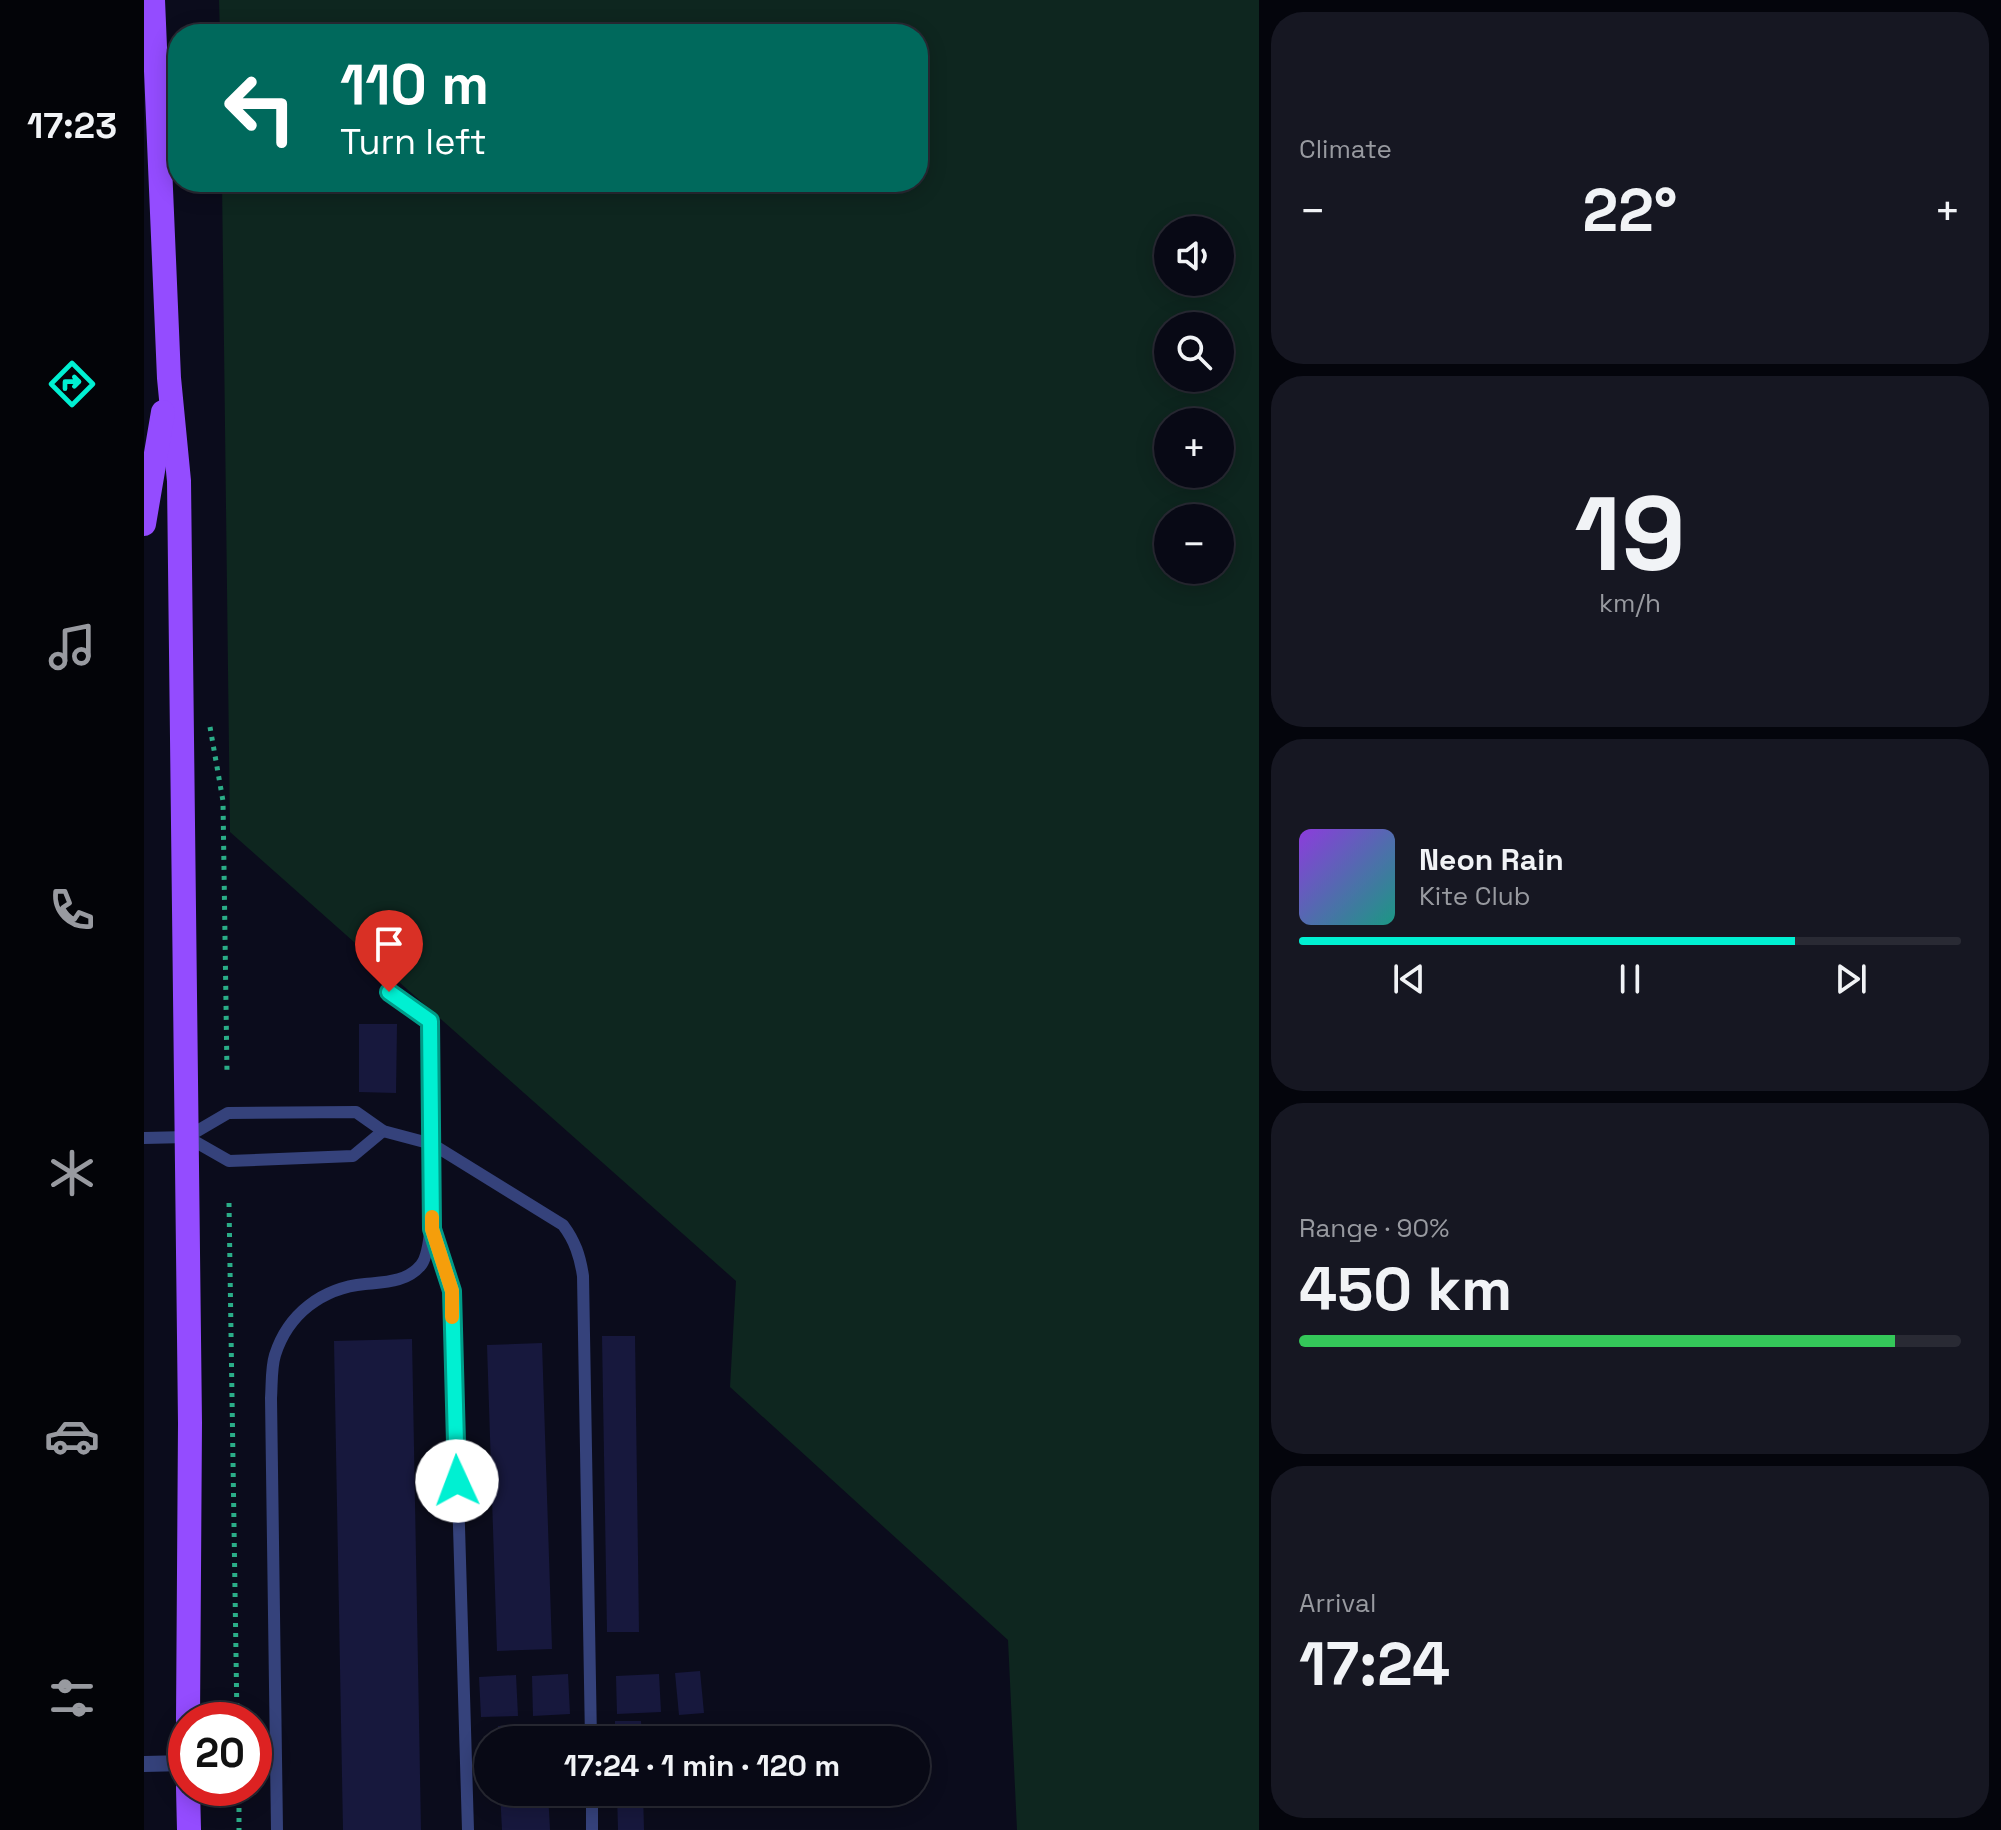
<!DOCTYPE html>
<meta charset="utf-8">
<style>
:root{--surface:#080915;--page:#161722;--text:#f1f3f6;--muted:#989aa0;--line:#292a34;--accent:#00f0d2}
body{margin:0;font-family:"Space Grotesk",sans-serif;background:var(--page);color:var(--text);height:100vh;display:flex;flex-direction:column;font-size:30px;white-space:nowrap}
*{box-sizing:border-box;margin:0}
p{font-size:26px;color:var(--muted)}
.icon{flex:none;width:44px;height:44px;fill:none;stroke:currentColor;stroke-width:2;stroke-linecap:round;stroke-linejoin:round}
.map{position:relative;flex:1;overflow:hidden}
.sheet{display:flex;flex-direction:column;gap:12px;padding:12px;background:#04050c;width:742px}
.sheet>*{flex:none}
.top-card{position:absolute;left:24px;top:24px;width:760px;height:168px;border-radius:32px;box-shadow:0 4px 20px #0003,0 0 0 2px var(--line);background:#00695c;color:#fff;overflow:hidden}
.fabs{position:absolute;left:1010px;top:216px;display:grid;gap:16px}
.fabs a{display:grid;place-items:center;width:80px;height:80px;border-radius:50%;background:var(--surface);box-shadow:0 4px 20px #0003,0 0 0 2px var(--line);font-size:40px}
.speed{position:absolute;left:24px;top:1702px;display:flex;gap:16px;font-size:40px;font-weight:700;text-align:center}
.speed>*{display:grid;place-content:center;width:104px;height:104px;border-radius:50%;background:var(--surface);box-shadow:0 4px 20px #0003,0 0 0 2px var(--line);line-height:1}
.speed .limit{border:12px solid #d22;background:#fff;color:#111}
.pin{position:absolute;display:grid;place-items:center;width:68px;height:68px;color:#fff;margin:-82px -34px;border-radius:50% 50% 50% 0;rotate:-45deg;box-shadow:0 0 8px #0007}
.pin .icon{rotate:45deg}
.me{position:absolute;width:88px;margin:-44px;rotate:358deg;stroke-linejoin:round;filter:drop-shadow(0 0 6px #0008)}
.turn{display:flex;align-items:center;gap:28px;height:168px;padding:0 40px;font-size:36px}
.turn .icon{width:104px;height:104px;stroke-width:2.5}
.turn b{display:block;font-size:56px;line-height:68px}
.big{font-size:60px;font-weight:700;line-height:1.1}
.sheet .tile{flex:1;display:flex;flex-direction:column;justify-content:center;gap:12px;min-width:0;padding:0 28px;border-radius:32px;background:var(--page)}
.sheet .dial{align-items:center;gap:0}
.dial b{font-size:104px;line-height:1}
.song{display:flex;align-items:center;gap:24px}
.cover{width:96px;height:96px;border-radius:12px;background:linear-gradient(135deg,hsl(270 70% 55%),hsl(170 70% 35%))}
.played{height:8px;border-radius:4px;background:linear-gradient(90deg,var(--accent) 75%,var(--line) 75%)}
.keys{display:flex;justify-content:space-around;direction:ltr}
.heat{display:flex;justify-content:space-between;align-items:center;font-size:44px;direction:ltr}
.charge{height:12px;border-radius:6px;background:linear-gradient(90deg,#34c759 90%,var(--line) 0)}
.trip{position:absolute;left:330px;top:1726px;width:456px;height:80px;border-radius:40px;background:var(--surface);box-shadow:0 4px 20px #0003,0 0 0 2px var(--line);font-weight:700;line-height:80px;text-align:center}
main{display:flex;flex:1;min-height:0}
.tabs{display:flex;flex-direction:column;width:144px;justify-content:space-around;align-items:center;background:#030408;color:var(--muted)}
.tabs .icon{width:56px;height:56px}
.tabs .on{color:var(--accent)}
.tabs b{font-size:36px;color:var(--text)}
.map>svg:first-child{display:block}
.green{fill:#0e261f;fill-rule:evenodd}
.building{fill:#17183d}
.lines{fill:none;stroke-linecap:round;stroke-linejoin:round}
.path{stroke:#2bad88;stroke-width:5;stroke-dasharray:4 6;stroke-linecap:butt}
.lane{stroke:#35427b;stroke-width:12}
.street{stroke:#35427b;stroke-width:16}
.primary{stroke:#944cff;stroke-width:24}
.route-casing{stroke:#009c88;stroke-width:20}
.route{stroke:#00f0d2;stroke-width:14}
.slow{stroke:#f59e0b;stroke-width:14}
</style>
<main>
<nav class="tabs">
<b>17:23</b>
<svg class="icon on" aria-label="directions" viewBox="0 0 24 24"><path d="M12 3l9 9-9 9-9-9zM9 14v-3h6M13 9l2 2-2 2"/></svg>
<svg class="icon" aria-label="music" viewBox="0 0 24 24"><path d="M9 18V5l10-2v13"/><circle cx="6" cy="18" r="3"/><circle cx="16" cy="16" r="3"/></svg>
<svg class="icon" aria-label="phone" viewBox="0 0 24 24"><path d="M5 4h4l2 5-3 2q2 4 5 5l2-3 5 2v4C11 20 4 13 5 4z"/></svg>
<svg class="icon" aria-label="climate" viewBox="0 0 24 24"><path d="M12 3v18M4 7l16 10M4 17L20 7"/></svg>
<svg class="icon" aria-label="car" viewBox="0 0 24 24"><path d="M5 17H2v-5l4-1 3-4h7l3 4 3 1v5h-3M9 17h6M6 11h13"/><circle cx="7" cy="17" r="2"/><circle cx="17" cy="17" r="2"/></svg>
<svg class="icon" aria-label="filters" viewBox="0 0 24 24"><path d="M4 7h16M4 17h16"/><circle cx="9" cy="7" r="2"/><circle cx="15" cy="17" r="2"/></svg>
</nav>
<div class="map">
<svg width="1115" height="1830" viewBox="0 0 1115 1830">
<rect width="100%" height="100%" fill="#0b0c1c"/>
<path class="green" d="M75 0H1115V1830H873L864 1640 586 1387 592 1281 86 832 78 182H774V34H76ZM1076 230V282H1024V230ZM1076 326V378H1024V326ZM1076 422V474H1024V422ZM1076 518V570H1024V518Z"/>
<g class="building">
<path d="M215 1024H253L252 1093 215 1092Z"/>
<path d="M458 1336H491L495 1632H463Z"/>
<path d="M268 1339 277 1830H199L190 1341Z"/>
<path d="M398 1343 408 1649 353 1651 343 1345Z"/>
<path d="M556 1671 560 1713 535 1715 531 1673Z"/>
<path d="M424 1674 426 1714 389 1716 388 1676Z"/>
<path d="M515 1674 517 1712 473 1714 472 1676Z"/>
<path d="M372 1675 374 1716 337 1717 335 1677Z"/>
<path d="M471 1721H497L498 1740H471Z"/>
<path d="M402 1725V1740H354V1726Z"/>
<path d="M356 1792H404L406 1830H358Z"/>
<path d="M473 1792H499L500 1830H474Z"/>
</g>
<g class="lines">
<g class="path">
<path d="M66 727 79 801 83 1072"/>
<path d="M85 1203 93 1720"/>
<path d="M95 1788V1830"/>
</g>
<g class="lane">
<path d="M43 1137 85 1161 209 1156 239 1131"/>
<path d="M0 1138 43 1137 84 1113 212 1112 239 1131 288 1144 419 1225C431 1241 436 1256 439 1276L447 1740"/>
<path d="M288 1229 308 1291 324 1830"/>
<path d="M448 1792V1830"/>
<path d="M133 1830 127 1398C128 1384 127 1368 131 1355 144 1314 178 1288 221 1284 242 1282 263 1282 277 1265 297 1242 287 1061 286 1021L245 992"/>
</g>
<path class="street" d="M0 1764 42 1763"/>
<g class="primary">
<path d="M9 0 25 378 35 481 46 1423 44 1720"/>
<path d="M0 524 19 412"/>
<path d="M44 1788 45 1830"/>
</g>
</g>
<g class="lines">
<defs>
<path id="route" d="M245 992 286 1021 288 1229 308 1291 313 1481"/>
</defs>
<use href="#route" class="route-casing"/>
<use href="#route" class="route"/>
<path class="slow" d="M288 1217V1229L308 1291V1317"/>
</g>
</svg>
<div class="fabs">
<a><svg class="icon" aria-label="sound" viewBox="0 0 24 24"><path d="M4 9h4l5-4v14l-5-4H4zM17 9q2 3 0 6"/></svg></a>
<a><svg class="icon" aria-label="search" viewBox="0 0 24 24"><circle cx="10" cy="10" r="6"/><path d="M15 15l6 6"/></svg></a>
<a>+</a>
<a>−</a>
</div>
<div class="speed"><div class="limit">20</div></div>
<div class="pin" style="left:245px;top:992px;background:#d93025"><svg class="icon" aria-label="arrive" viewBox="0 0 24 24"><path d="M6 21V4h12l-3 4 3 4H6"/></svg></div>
<svg class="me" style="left:313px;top:1481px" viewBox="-20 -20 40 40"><circle r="19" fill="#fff"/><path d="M0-13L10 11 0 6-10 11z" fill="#00f0d2"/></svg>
<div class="trip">17:24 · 1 min · 120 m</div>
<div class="top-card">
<div class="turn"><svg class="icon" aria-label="left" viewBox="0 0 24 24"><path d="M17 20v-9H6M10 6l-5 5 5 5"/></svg><div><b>110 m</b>Turn left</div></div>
</div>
</div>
<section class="sheet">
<div class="tile"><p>Climate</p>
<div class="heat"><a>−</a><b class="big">22°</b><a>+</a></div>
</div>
<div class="tile dial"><b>19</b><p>km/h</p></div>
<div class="tile">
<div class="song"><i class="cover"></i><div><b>Neon Rain</b><p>Kite Club</p></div></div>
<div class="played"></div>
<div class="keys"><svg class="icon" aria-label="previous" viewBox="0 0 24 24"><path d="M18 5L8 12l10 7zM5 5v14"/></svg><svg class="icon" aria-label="pause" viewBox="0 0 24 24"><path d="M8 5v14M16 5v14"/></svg><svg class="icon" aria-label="next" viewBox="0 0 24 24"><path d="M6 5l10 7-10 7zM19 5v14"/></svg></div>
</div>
<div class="tile"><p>Range · 90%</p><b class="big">450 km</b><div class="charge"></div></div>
<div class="tile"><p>Arrival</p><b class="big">17:24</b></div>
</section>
</main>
